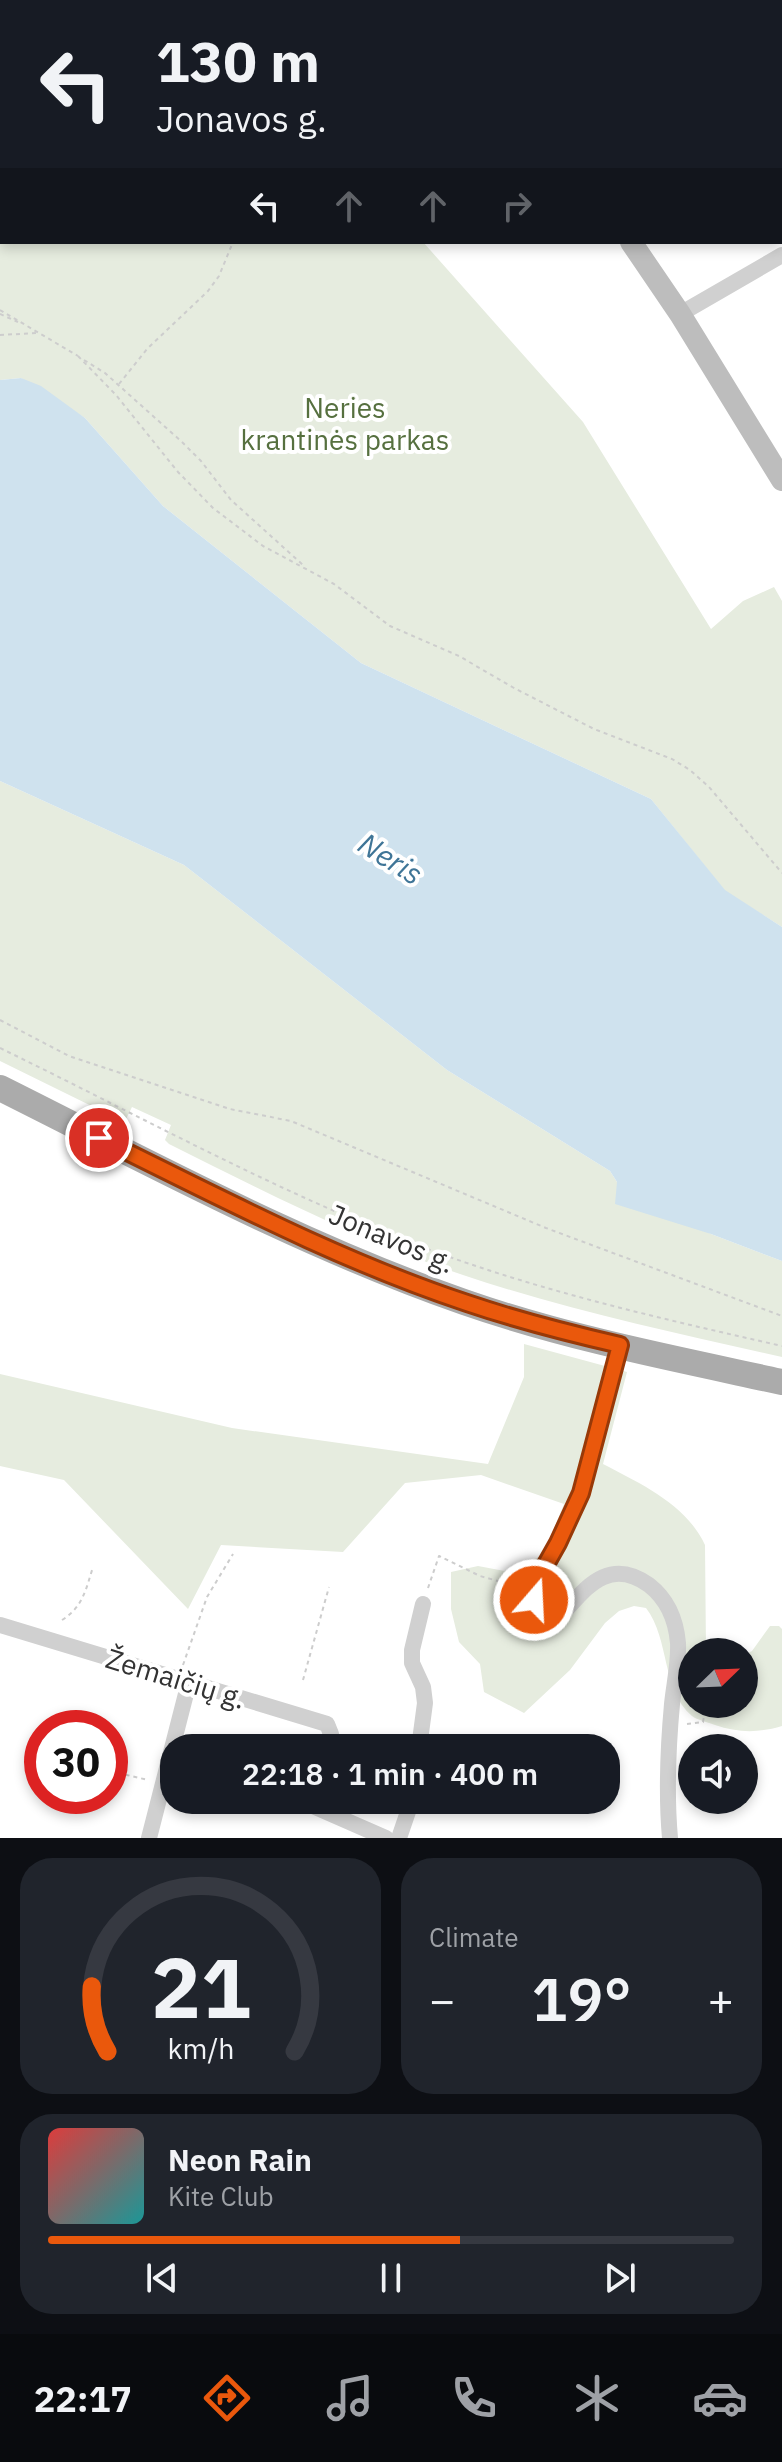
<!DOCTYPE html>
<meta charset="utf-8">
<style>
:root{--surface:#171b24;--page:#20242c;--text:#f1f3f6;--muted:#9ea1a6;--line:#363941;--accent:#ea580c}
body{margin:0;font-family:"IBM Plex Sans",sans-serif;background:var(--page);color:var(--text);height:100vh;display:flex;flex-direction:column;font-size:30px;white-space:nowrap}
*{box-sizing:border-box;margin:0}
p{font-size:26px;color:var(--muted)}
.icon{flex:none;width:44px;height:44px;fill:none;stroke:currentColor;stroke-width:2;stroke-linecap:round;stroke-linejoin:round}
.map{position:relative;height:1838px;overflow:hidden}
.panel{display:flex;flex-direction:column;gap:20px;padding:20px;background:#0d0f14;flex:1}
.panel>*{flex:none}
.guide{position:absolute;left:0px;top:0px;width:782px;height:244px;box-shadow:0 4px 12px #0003;background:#171b24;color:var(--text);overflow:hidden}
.needle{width:52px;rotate:67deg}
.buttons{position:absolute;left:678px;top:1638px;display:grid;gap:16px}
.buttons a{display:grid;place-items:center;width:80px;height:80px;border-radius:50%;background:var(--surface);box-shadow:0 4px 12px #0003;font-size:40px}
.speed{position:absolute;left:24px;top:1710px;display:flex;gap:16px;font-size:40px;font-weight:700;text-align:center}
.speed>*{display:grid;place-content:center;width:104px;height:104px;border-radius:50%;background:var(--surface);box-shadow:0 4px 12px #0003;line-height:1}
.speed .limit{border:12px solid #d22;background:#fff;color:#111}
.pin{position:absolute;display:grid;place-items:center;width:68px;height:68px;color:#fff;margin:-34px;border:4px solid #fff;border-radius:50%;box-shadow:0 2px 8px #0007}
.me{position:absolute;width:88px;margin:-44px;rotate:19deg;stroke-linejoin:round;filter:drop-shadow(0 0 6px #0008)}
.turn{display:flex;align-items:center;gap:28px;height:168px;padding:0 24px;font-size:36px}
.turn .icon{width:104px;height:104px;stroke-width:2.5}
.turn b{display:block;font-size:56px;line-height:68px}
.lanes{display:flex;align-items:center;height:76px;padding:0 24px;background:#0003;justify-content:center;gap:40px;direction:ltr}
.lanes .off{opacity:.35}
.big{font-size:60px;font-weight:600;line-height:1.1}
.panel .card{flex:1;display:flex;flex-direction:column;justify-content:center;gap:12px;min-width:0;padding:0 28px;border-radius:32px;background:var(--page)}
.panel .dial{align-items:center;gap:0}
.dial svg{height:208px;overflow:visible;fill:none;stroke:var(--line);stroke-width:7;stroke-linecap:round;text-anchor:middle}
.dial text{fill:var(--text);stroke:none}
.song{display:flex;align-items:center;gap:24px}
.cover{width:96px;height:96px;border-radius:12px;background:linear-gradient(135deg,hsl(0 70% 55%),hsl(180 70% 35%))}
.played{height:8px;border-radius:4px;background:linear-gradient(90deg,var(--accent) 60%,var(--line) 60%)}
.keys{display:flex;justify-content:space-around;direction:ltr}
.heat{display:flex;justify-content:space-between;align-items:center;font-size:44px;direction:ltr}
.panel .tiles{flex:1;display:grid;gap:20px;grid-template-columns:1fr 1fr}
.card:last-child{grid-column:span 2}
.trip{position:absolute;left:160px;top:1734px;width:460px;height:80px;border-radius:32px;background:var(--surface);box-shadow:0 4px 12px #0003;font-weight:600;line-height:80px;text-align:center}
.dock{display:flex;height:128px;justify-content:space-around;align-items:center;background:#090b0e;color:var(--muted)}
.dock .icon{width:56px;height:56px}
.dock .current{color:var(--accent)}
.dock b{font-size:36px;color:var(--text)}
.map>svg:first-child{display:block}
.green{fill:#e6ecdf}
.water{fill:#cfe2ee}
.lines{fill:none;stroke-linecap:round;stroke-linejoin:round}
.path{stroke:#cdcdcd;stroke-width:2;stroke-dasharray:4 4;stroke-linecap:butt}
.service{stroke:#d0d0d0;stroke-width:8}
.minor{stroke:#d0d0d0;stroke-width:16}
.secondary{stroke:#bdbdbd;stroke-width:22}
.primary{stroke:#ababab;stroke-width:26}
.route-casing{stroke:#983908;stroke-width:20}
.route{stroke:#ea580c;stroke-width:14}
.labels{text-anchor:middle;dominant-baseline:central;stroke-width:8;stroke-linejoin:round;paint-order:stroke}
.park-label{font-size:28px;fill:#56703f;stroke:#fff}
.street-label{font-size:28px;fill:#333;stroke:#fff}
.water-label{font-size:30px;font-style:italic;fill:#3f7597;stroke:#fff}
</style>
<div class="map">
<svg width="782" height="1838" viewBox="0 0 782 1838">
<rect width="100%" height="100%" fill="#fff"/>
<g class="green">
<path d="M0 0 371 2H2V242H423L583 422 711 629 743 601 774 587 782 601V927L725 891 651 799 361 663 163 506 85 418 21 378 0 380Z"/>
<path d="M0 781 184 865 447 1070 610 1171 617 1182 711 1234 782 1261V1357C675 1333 567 1310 463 1275 361 1241 265 1192 169 1144L165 1140 171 1125 132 1107 126 1119 122 1121 0 1061Z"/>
<path d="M524 1344 627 1372 603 1464C641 1484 686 1504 705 1545L706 1652H692V1704H744V1655L752 1651 770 1626H779L782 1629V1726C759 1733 738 1733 715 1725 708 1722 697 1720 692 1716 661 1689 670 1639 646 1608L634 1606 619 1611 605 1623 570 1670 524 1713 484 1692 480 1664 459 1642 451 1609V1572L478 1566 515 1573 544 1553 564 1504 481 1475 405 1483 343 1552 221 1545 188 1609 64 1480 0 1466V1374L232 1428 488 1464 524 1377Z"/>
</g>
<path class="water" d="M21 378 41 386 85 418 163 506 361 663 651 799 725 890 782 927V1261L711 1234 615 1204 617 1182 610 1171 447 1070 184 865 0 781V380Z"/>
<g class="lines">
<g class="path">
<path d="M18 0 19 2"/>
<path d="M188 0 192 2"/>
<path d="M429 0 432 2"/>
<path d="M510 1 511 2"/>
<path d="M61 2 62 0"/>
<path d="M323 2 324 0"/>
<path d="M0 89 2 84"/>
<path d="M0 96 2 97"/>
<path d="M0 243 2 235"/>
<path d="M0 310 78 356"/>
<path d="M0 314 18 322"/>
<path d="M0 335 38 333"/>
<path d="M78 356 116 395 178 472 213 508 263 546 334 584 390 626 459 656 514 688 594 729 672 759 690 770 709 787 782 873"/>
<path d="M84 360 105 373 182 442 201 461 231 500 303 565"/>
<path d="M119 384 147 349 208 291 219 276 233 242"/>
<path d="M0 1020 69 1056 230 1109 291 1121 546 1228 782 1316"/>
<path d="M0 1048C134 1113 266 1186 404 1240 526 1288 654 1317 782 1346"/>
<path d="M428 1588 439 1556 480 1576 516 1586"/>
<path d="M62 1620C83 1607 86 1589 93 1567"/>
<path d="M183 1665 207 1597 233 1554"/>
<path d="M303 1680 329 1587"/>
<path d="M687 1724 703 1722 706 1704"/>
<path d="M110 1771 148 1780"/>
</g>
<path class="service" d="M270 1800 315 1807"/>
<g class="minor">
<path d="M641 2 645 0"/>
<path d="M680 314 782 255"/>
<path d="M620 1345 581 1493 558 1543 531 1591C534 1599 535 1613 542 1619 566 1637 589 1542 649 1585 667 1599 676 1620 678 1643 679 1663 674 1684 672 1704 668 1748 666 1793 670 1838"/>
<path d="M0 1625 327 1724 331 1734 328 1748"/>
<path d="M419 1748 425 1703 423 1687 412 1663V1650L423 1604"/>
<path d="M316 1800 315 1807 386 1838"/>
<path d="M149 1838 189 1682"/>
<path d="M399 1838 412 1800"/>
</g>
<g class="secondary">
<path d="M384 0 386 2"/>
<path d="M631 242 680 314 782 480"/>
</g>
<path class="primary" d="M0 1088C152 1164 303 1246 464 1302 567 1338 676 1359 782 1382"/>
</g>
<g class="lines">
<defs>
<path id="route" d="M99 1138C219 1197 340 1261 467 1303 517 1320 568 1333 620 1345L581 1493 558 1543 531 1591 534 1600"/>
</defs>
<use href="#route" class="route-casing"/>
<use href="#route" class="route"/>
</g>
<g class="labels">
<g class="park-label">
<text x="345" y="407">Neries<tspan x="345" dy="32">krantinės parkas</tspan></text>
</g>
<g class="street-label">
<text transform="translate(392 1238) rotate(23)">Jonavos g.</text>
<text transform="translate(176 1678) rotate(17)">Žemaičių g.</text>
</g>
<g class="water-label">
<text transform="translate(391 858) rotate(32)">Neris</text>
</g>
</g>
</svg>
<div class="buttons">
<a><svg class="needle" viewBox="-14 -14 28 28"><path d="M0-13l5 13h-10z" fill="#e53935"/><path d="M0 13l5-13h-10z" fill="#9ea1a6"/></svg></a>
<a><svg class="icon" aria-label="sound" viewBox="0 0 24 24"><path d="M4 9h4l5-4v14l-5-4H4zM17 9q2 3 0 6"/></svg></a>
</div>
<div class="speed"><div class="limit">30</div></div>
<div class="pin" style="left:99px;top:1138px;background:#d93025"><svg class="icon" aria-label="arrive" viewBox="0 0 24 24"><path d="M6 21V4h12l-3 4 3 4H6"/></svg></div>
<svg class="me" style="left:534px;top:1600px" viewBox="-20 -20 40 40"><circle r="17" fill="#ea580c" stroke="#fff" stroke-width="3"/><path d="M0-11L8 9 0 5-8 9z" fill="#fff"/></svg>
<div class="trip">22:18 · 1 min · 400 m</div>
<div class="guide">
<div class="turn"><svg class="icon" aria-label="left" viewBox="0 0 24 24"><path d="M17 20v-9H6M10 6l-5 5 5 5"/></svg><div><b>130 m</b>Jonavos g.</div></div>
<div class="lanes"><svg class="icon" aria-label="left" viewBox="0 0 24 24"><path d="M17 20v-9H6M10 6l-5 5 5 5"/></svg><svg class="icon off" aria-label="ahead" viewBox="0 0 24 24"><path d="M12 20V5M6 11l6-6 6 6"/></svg><svg class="icon off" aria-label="ahead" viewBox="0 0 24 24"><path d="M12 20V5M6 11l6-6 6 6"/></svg><svg class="icon off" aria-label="right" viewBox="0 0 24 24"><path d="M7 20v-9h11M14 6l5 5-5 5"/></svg></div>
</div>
</div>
<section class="panel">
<div class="tiles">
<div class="card dial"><svg viewBox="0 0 100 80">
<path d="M14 69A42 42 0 1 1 86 69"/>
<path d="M14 69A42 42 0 0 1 8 44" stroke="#ea580c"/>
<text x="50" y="56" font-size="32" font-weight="700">21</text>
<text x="50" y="72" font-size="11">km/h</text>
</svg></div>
<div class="card"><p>Climate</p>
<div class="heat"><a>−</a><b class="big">19°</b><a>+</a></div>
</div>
<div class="card">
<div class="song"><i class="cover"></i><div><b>Neon Rain</b><p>Kite Club</p></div></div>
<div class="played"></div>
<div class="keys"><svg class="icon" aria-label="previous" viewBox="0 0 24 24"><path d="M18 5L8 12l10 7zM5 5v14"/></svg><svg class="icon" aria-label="pause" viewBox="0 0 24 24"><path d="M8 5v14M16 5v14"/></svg><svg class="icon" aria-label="next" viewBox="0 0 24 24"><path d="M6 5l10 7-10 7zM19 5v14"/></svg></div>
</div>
</div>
</section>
<nav class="dock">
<b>22:17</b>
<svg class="icon current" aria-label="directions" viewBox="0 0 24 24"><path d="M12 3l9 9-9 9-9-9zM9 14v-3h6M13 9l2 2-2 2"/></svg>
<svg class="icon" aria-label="music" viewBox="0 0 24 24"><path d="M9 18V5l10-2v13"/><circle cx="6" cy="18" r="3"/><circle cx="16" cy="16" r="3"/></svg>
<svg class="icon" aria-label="phone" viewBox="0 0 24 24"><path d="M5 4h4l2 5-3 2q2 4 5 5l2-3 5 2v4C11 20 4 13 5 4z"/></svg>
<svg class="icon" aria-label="climate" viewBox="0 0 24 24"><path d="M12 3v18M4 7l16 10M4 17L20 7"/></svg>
<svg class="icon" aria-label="car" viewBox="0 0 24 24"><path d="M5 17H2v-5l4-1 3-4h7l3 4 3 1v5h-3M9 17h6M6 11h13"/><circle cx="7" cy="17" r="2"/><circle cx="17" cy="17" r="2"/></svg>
</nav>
